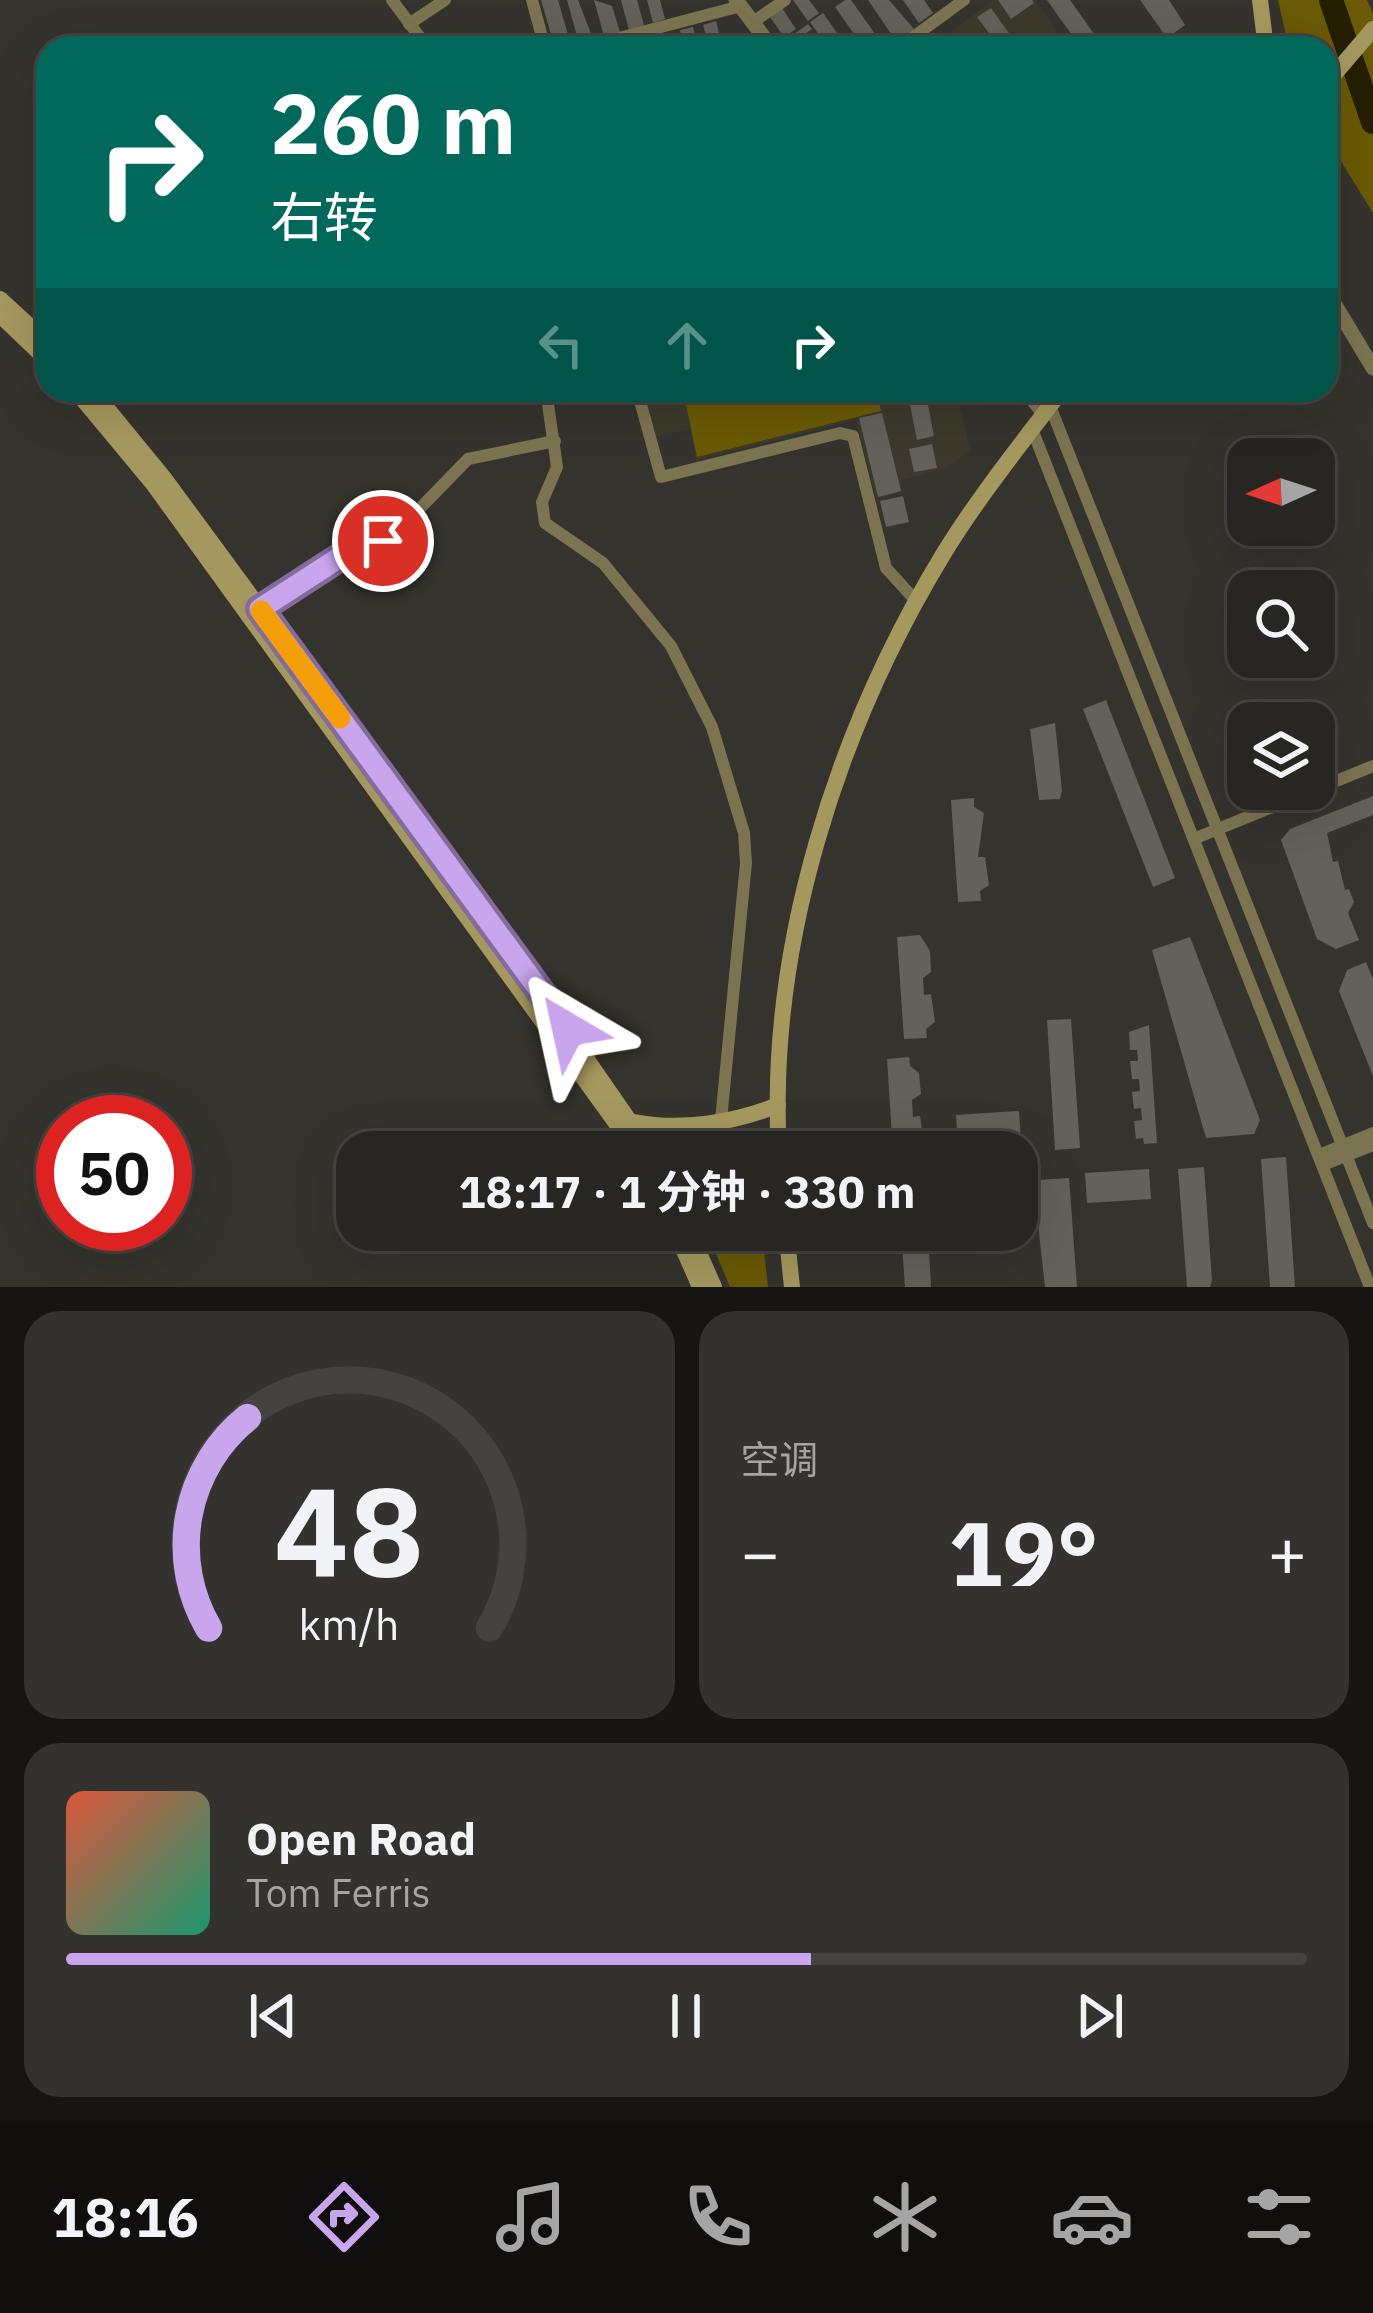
<!DOCTYPE html>
<html lang="zh">
<meta charset="utf-8">
<style>
:root{--surface:#282622;--page:#34322f;--text:#f1f3f6;--muted:#a5a5a5;--line:#444340;--accent:#c9a5ee}
body{margin:0;font-family:"IBM Plex Sans","Noto Sans SC",sans-serif;background:var(--page);color:var(--text);height:100vh;display:flex;flex-direction:column;font-size:45px;white-space:nowrap}
*{box-sizing:border-box;margin:0}
p{font-size:39px;color:var(--muted)}
.icon{flex:none;width:66px;height:66px;fill:none;stroke:currentColor;stroke-width:2;stroke-linecap:round;stroke-linejoin:round}
.map{position:relative;height:1287px;overflow:hidden}
.side{display:flex;flex-direction:column;gap:24px;padding:24px;background:#161513;flex:1}
.side>*{flex:none}
.banner{position:absolute;left:36px;top:36px;width:1302px;height:366px;border-radius:36px;box-shadow:0 12px 48px #0002,0 0 0 3px var(--line);background:#00695c;color:#fff;overflow:hidden}
.needle{width:78px;rotate:267deg}
.tools{position:absolute;left:1227px;top:438px;display:grid;gap:24px}
.tools a{display:grid;place-items:center;width:108px;height:108px;border-radius:24px;background:var(--surface);box-shadow:0 12px 48px #0002,0 0 0 3px var(--line);font-size:60px}
.speed{position:absolute;left:36px;top:1095px;display:flex;gap:24px;font-size:60px;font-weight:700;text-align:center}
.speed>*{display:grid;place-content:center;width:156px;height:156px;border-radius:50%;background:var(--surface);box-shadow:0 12px 48px #0002,0 0 0 3px var(--line);line-height:1}
.speed .limit{border:18px solid #d22;background:#fff;color:#111}
.pin{position:absolute;display:grid;place-items:center;width:102px;height:102px;color:#fff;margin:-51px;border:6px solid #fff;border-radius:50%;box-shadow:0 3px 12px #0007}
.me{position:absolute;width:132px;margin:-66px;rotate:324deg;stroke-linejoin:round;filter:drop-shadow(0 0 9px #0008)}
.turn{display:flex;align-items:center;gap:42px;height:252px;padding:0 36px;font-size:54px}
.turn .icon{width:156px;height:156px;stroke-width:2.5}
.turn b{display:block;font-size:84px;line-height:102px}
.lanes{display:flex;align-items:center;height:114px;padding:0 36px;background:#0003;justify-content:center;gap:60px;direction:ltr}
.lanes .off{opacity:.35}
.big{font-size:90px;font-weight:700;line-height:1.1}
.side .card{flex:1;display:flex;flex-direction:column;justify-content:center;gap:18px;min-width:0;padding:0 42px;border-radius:36px;background:var(--page)}
.side .dial{align-items:center;gap:0}
.dial svg{height:312px;overflow:visible;fill:none;stroke:var(--line);stroke-width:7;stroke-linecap:round;text-anchor:middle}
.dial text{fill:var(--text);stroke:none}
.song{display:flex;align-items:center;gap:36px}
.cover{width:144px;height:144px;border-radius:18px;background:linear-gradient(135deg,hsl(10 70% 55%),hsl(160 70% 35%))}
.played{height:12px;border-radius:6px;background:linear-gradient(90deg,var(--accent) 60%,var(--line) 60%)}
.keys{display:flex;justify-content:space-around;direction:ltr}
.heat{display:flex;justify-content:space-between;align-items:center;font-size:66px;direction:ltr}
.side .tiles{flex:1;display:grid;gap:24px;grid-template-columns:1fr 1fr}
.card:last-child{grid-column:span 2}
.trip{position:absolute;left:336px;top:1131px;width:702px;height:120px;border-radius:36px;background:var(--surface);box-shadow:0 12px 48px #0002,0 0 0 3px var(--line);font-weight:700;line-height:120px;text-align:center}
.tab-bar{display:flex;height:192px;justify-content:space-around;align-items:center;background:#100f0e;color:var(--muted)}
.tab-bar .icon{width:84px;height:84px}
.tab-bar .current{color:var(--accent)}
.tab-bar b{font-size:54px;color:var(--text)}
.map>svg:first-child{display:block}
.built{fill:#3c392c}
.green{fill:#6a5a05}
.lines{fill:none;stroke-linecap:round;stroke-linejoin:round}
.river{stroke:#251e02;stroke-width:24}
.building{fill:#63615a}
.minor{stroke:#7c7451;stroke-width:12}
.tertiary{stroke:#7c7451;stroke-width:15}
.secondary{stroke:#a5985f;stroke-width:16}
.route-casing{stroke:#836b9b;stroke-width:30}
.route{stroke:#c9a5ee;stroke-width:21}
.slow{stroke:#f59e0b;stroke-width:21}
</style>
<div class="map">
<svg width="1373" height="1287" viewBox="0 0 1373 1287">
<rect width="100%" height="100%" fill="#35332d"/>
<g class="built">
<path d="M994 0H1035L1069 48H927Z"/>
<path d="M644 390H957L970 450 947 468 902 480 904 492 876 499 856 420 696 460 690 429 656 437Z"/>
</g>
<g class="green">
<path d="M1278 0H1367L1373 13V213L1326 137V48H1289Z"/>
<path d="M683 390H876L881 411 697 457Z"/>
<path d="M753 1134 758 1152H669L672 1146Z"/>
<path d="M706 1230H762L768 1287H730Z"/>
</g>
<g class="lines">
<path class="river" d="M1331 0 1373 122"/>
</g>
<g class="building">
<path d="M541 0H558L571 45 555 48Z"/>
<path d="M567 0H578L593 39 579 43Z"/>
<path d="M594 0 612 6 620 32 604 36Z"/>
<path d="M621 0H637L644 25 629 30Z"/>
<path d="M647 0H660L665 19 653 23Z"/>
<path d="M793 0H809L819 13 808 21Z"/>
<path d="M845 0H851L885 48H864L835 7Z"/>
<path d="M868 0H889L914 29 896 41Z"/>
<path d="M903 0H924L933 13 919 23Z"/>
<path d="M998 0H1032L1034 3 1011 19Z"/>
<path d="M1047 0H1070L1104 48H1081Z"/>
<path d="M1140 0H1169L1185 25 1167 38Z"/>
<path d="M782 8 796 29 784 37 770 17Z"/>
<path d="M991 8 1016 43 1022 38 1029 48H1000L977 17Z"/>
<path d="M823 13 842 40 850 48H828L810 22Z"/>
<path d="M716 21 723 48H710L703 25Z"/>
<path d="M808 24 812 29 802 36 811 48H798L790 37Z"/>
<path d="M693 27 698 48H684L680 30Z"/>
<path d="M907 390H925L934 436 917 440Z"/>
<path d="M882 413 901 491 878 497 859 418Z"/>
<path d="M932 444 937 468 914 472 909 449Z"/>
<path d="M903 496 909 522 886 527 880 501Z"/>
<path d="M1106 700 1175 878 1153 887 1083 709Z"/>
<path d="M1055 723 1062 791 1060 799 1039 800 1030 729Z"/>
<path d="M1373 796V815L1327 833 1333 862 1338 861 1345 890 1349 889 1354 902 1348 913 1359 940 1336 949 1317 939 1281 840 1290 829Z"/>
<path d="M974 798V807L984 813 978 857H985L989 885 980 891 981 901 958 902 951 800Z"/>
<path d="M920 935 930 951 931 972 923 978 924 995 931 994 935 1022 926 1029 927 1038 904 1039 897 937Z"/>
<path d="M1190 937 1260 1120 1254 1134 1206 1138 1152 950Z"/>
<path d="M1366 962 1373 979V1076L1339 991 1347 970Z"/>
<path d="M1071 1019 1080 1148 1055 1150 1047 1020Z"/>
<path d="M1149 1025 1157 1143 1144 1144 1143 1138 1136 1139 1134 1121 1142 1120 1141 1108 1134 1109 1132 1092 1140 1091 1139 1079H1132L1130 1061H1138L1137 1050H1130L1129 1032Z"/>
<path d="M909 1057 910 1066 919 1073 921 1094 912 1100 913 1117 920 1116 924 1144 922 1150 893 1152 887 1059Z"/>
<path d="M1019 1111 1021 1142 958 1146 956 1115Z"/>
<path d="M1286 1157 1295 1287H1270L1261 1159Z"/>
<path d="M1204 1167 1212 1280 1210 1287H1187L1178 1169Z"/>
<path d="M1149 1169 1151 1199 1087 1203 1085 1173Z"/>
<path d="M1069 1178 1077 1287H1045L1034 1188 1038 1180Z"/>
<path d="M901 1230H937L928 1234 931 1287H905Z"/>
</g>
<g class="lines">
<g class="minor">
<path d="M392 0 428 48"/>
<path d="M532 0 545 48"/>
<path d="M753 22 785 0"/>
<path d="M409 24 445 0"/>
<path d="M581 48 741 6"/>
<path d="M898 48 964 0"/>
<path d="M546 390 557 467 542 502 545 523 603 563 671 646 712 727 744 833 746 863 721 1120"/>
<path d="M637 390 661 477 840 433 853 436 886 568 917 602"/>
<path d="M1050 406 1373 1223"/>
<path d="M1032 429 1370 1287"/>
<path d="M260 609 351 550 396 533 468 459 555 441"/>
<path d="M1196 838 1373 766"/>
<path d="M1319 1155 1373 1133"/>
<path d="M1323 1165 1373 1145"/>
</g>
<g class="tertiary">
<path d="M736 0 772 48"/>
<path d="M1326 290 1373 368"/>
<path d="M1026 390 1044 414"/>
</g>
<g class="secondary">
<path d="M1260 0 1266 48"/>
<path d="M1326 84 1373 29"/>
<path d="M0 299 48 343"/>
<path d="M0 315 48 361"/>
<path d="M75 390 154 485 637 1152"/>
<path d="M92 390 164 478 514 954 651 1152"/>
<path d="M634 1122C681 1131 734 1123 778 1105"/>
<path d="M779 1152C767 946 838 727 944 553 979 496 1022 443 1062 390"/>
<path d="M675 1230 700 1287"/>
<path d="M689 1230 714 1287"/>
<path d="M786 1230 792 1287"/>
</g>
</g>
<g class="lines">
<defs>
<path id="route" d="M383 541 351 550 260 609 568 1029"/>
</defs>
<use href="#route" class="route-casing"/>
<use href="#route" class="route"/>
<path class="slow" d="M261 611 340 718"/>
</g>
</svg>
<div class="tools">
<a><svg class="needle" viewBox="-14 -14 28 28"><path d="M0-13l5 13h-10z" fill="#e53935"/><path d="M0 13l5-13h-10z" fill="#a5a5a5"/></svg></a>
<a><svg class="icon" aria-label="search" viewBox="0 0 24 24"><circle cx="10" cy="10" r="6"/><path d="M15 15l6 6"/></svg></a>
<a><svg class="icon" aria-label="layers" viewBox="0 0 24 24"><path d="M12 4l9 5-9 5-9-5zM3 14l9 5 9-5"/></svg></a>
</div>
<div class="speed"><div class="limit">50</div></div>
<div class="pin" style="left:383px;top:541px;background:#d93025"><svg class="icon" aria-label="arrive" viewBox="0 0 24 24"><path d="M6 21V4h12l-3 4 3 4H6"/></svg></div>
<svg class="me" style="left:568px;top:1029px" viewBox="-20 -20 40 40"><path d="M0-17L14 15 0 8-14 15z" fill="#c9a5ee" stroke="#fff" stroke-width="4"/></svg>
<div class="trip">18:17 · 1 分钟 · 330 m</div>
<div class="banner">
<div class="turn"><svg class="icon" aria-label="right" viewBox="0 0 24 24"><path d="M7 20v-9h11M14 6l5 5-5 5"/></svg><div><b>260 m</b>右转</div></div>
<div class="lanes"><svg class="icon off" aria-label="left" viewBox="0 0 24 24"><path d="M17 20v-9H6M10 6l-5 5 5 5"/></svg><svg class="icon off" aria-label="ahead" viewBox="0 0 24 24"><path d="M12 20V5M6 11l6-6 6 6"/></svg><svg class="icon" aria-label="right" viewBox="0 0 24 24"><path d="M7 20v-9h11M14 6l5 5-5 5"/></svg></div>
</div>
</div>
<section class="side">
<div class="tiles">
<div class="card dial"><svg viewBox="0 0 100 80">
<path d="M14 69A42 42 0 1 1 86 69"/>
<path d="M14 69A42 42 0 0 1 24 15" stroke="#c9a5ee"/>
<text x="50" y="56" font-size="32" font-weight="700">48</text>
<text x="50" y="72" font-size="11">km/h</text>
</svg></div>
<div class="card"><p>空调</p>
<div class="heat"><a>−</a><b class="big">19°</b><a>+</a></div>
</div>
<div class="card">
<div class="song"><i class="cover"></i><div><b>Open Road</b><p>Tom Ferris</p></div></div>
<div class="played"></div>
<div class="keys"><svg class="icon" aria-label="previous" viewBox="0 0 24 24"><path d="M18 5L8 12l10 7zM5 5v14"/></svg><svg class="icon" aria-label="pause" viewBox="0 0 24 24"><path d="M8 5v14M16 5v14"/></svg><svg class="icon" aria-label="next" viewBox="0 0 24 24"><path d="M6 5l10 7-10 7zM19 5v14"/></svg></div>
</div>
</div>
</section>
<nav class="tab-bar">
<b>18:16</b>
<svg class="icon current" aria-label="directions" viewBox="0 0 24 24"><path d="M12 3l9 9-9 9-9-9zM9 14v-3h6M13 9l2 2-2 2"/></svg>
<svg class="icon" aria-label="music" viewBox="0 0 24 24"><path d="M9 18V5l10-2v13"/><circle cx="6" cy="18" r="3"/><circle cx="16" cy="16" r="3"/></svg>
<svg class="icon" aria-label="phone" viewBox="0 0 24 24"><path d="M5 4h4l2 5-3 2q2 4 5 5l2-3 5 2v4C11 20 4 13 5 4z"/></svg>
<svg class="icon" aria-label="climate" viewBox="0 0 24 24"><path d="M12 3v18M4 7l16 10M4 17L20 7"/></svg>
<svg class="icon" aria-label="car" viewBox="0 0 24 24"><path d="M5 17H2v-5l4-1 3-4h7l3 4 3 1v5h-3M9 17h6M6 11h13"/><circle cx="7" cy="17" r="2"/><circle cx="17" cy="17" r="2"/></svg>
<svg class="icon" aria-label="filters" viewBox="0 0 24 24"><path d="M4 7h16M4 17h16"/><circle cx="9" cy="7" r="2"/><circle cx="15" cy="17" r="2"/></svg>
</nav>
